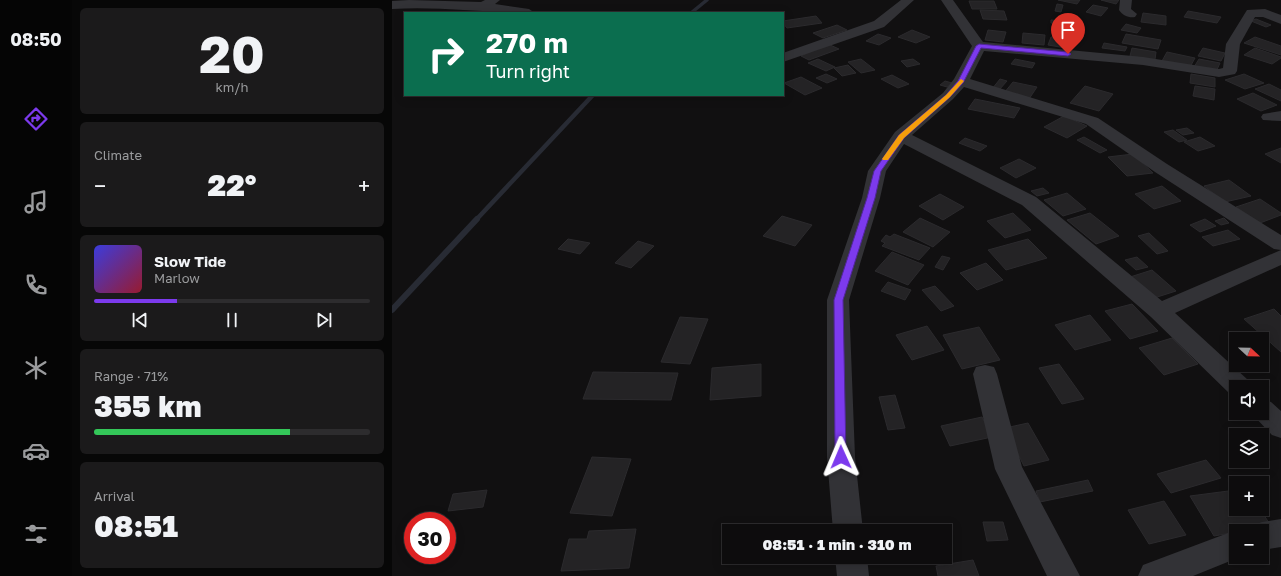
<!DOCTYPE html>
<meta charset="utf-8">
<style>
:root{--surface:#0d0c0d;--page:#1b1a1b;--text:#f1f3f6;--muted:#9a9b9d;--line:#2d2c2e;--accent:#7c3aed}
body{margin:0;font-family:"Golos Text",sans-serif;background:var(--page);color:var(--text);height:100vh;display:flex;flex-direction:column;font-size:15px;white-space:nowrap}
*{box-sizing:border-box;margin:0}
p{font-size:13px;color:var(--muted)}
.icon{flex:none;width:22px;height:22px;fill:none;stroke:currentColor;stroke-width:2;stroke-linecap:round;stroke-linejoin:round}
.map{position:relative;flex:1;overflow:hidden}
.details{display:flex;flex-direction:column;gap:8px;padding:8px;background:#070707;width:320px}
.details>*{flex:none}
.hud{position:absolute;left:12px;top:12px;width:380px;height:84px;border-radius:0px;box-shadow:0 2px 10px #0003,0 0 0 1px var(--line);background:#0b6e4f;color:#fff;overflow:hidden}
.needle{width:26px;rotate:112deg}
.tools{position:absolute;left:837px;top:332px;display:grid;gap:8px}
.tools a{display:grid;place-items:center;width:40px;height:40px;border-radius:0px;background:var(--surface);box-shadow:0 2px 10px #0003,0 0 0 1px var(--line);font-size:20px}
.speed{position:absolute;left:12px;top:512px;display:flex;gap:8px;font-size:20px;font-weight:700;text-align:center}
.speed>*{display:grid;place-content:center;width:52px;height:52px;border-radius:50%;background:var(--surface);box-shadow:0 2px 10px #0003,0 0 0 1px var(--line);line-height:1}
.speed .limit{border:6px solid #d22;background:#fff;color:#111}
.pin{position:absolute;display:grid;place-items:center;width:34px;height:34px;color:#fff;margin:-41px -17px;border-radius:50% 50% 50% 0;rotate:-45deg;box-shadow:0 0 4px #0007}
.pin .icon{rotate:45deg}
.me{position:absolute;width:44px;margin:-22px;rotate:359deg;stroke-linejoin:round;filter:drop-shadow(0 0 3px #0008)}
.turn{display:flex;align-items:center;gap:14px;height:84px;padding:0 16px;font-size:18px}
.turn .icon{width:52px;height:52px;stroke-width:2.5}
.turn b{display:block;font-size:28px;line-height:34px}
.big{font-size:30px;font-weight:800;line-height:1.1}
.details .tile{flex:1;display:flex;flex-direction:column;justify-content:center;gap:6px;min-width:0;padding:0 14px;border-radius:6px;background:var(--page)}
.details .dial{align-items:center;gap:0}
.dial b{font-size:52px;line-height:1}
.song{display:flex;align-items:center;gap:12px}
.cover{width:48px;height:48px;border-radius:6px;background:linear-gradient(135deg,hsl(240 70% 55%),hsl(350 70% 35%))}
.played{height:4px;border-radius:2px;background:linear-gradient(90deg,var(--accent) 30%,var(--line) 30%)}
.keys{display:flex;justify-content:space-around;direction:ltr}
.heat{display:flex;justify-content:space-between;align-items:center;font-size:22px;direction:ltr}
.charge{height:6px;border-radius:3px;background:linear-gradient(90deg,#34c759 71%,var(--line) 0)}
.trip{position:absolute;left:330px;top:524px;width:230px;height:40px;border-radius:0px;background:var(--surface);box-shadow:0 2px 10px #0003,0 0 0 1px var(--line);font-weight:800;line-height:40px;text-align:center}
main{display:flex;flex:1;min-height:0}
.menu{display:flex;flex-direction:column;width:72px;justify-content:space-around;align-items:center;background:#050505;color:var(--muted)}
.menu .icon{width:28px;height:28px}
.menu .current{color:var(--accent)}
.menu b{font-size:18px;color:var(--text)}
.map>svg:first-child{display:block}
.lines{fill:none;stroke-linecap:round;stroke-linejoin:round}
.stream-far2{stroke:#282b34;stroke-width:3.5}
.stream-far1{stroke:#282b34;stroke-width:4.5}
.stream{stroke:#282b34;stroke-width:6}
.building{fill:#242325;stroke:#2b2a2d}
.minor{fill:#323236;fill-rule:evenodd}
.route{fill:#7c3aed;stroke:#51269a}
.slow{fill:#f59e0b}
</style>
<main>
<nav class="menu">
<b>08:50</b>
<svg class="icon current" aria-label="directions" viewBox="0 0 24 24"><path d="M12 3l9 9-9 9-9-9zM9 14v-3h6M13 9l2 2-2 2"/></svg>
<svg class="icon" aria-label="music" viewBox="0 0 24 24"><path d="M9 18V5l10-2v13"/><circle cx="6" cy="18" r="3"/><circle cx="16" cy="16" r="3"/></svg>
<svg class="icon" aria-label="phone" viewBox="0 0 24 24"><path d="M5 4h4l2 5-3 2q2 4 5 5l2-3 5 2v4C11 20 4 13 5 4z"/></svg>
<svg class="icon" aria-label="climate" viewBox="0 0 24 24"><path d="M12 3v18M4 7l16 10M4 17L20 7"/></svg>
<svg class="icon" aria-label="car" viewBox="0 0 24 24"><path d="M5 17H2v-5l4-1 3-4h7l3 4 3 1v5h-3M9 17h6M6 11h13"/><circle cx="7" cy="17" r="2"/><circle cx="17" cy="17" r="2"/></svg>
<svg class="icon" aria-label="filters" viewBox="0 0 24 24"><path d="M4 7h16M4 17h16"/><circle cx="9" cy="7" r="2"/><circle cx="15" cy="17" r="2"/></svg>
</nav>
<section class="details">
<div class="tile dial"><b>20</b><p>km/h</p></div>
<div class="tile"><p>Climate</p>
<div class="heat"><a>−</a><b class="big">22°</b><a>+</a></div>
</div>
<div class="tile">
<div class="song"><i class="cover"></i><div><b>Slow Tide</b><p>Marlow</p></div></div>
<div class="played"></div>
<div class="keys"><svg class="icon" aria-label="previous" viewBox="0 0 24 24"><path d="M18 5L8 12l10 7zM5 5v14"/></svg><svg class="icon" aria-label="pause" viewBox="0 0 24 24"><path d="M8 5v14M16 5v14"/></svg><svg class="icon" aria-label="next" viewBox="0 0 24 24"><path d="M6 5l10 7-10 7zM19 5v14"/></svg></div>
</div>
<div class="tile"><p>Range · 71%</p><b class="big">355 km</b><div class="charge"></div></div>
<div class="tile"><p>Arrival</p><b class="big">08:51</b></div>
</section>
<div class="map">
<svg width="889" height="576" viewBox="0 0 889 576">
<rect width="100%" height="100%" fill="#111011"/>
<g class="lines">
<g class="stream-far2">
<path d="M299 13 315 0"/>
<path d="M199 97 201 95"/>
</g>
<path class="stream-far1" d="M84 220 200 96"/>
<path class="stream" d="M0 310 85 219"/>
</g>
<g class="building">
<path d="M666 0H688L685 4Z"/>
<path d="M709 0H727L724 4Z"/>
<path d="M577 1H602L605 9H580Z"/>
<path d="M665 4 671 5 669 12 663 11Z"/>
<path d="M701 5 716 8 709 16 694 12Z"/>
<path d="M588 10 612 11 615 20 591 19Z"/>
<path d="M796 11 829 17 825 23 792 17Z"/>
<path d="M751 13 774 16V25L749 22Z"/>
<path d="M424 16 430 23 395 28 391 23V21Z"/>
<path d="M864 19 879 25 874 27 859 21Z"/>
<path d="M659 20 670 21V24L659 23Z"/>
<path d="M734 24 749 28 745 33 729 30Z"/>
<path d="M445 25 455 30 431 38 421 33Z"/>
<path d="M520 30 538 37 524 43 506 37Z"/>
<path d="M596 30 614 32 611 42 593 40Z"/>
<path d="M631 33 653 35 652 45 630 43Z"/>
<path d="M486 34 499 38 487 45 474 41Z"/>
<path d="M734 34 769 40 766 49 730 43Z"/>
<path d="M659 37 677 40 674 48 656 45Z"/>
<path d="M863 37 889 46V55L852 43Z"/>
<path d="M712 43 735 47 733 51 710 48Z"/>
<path d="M436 44 447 49 417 60 409 56Z"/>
<path d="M740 48 764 52 763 60 738 56Z"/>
<path d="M811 48 833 53 829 61 806 56Z"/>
<path d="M863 48 889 57V58L880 64 852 55Z"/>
<path d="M775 52 803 58 798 67 770 61Z"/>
<path d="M426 59 443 67 434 71 416 63Z"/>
<path d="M469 59 483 70 469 73 456 62Z"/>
<path d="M521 59 528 64 515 67 509 61Z"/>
<path d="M623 59 643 63 640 68 619 64Z"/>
<path d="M807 59 828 63 824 72 802 67Z"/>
<path d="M456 65 464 73 450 76 442 68Z"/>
<path d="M434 74 445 79 435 83 424 78Z"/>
<path d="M799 74 823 78V87L798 83Z"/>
<path d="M852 74 872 83 853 89 833 80Z"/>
<path d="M500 75 517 84 506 88 489 79Z"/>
<path d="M409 77 430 88 413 95 392 83Z"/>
<path d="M608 79 615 81 607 90 600 89Z"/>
<path d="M553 81 560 83 555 87 548 85Z"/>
<path d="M621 82 645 87 637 99 612 93Z"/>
<path d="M877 84 889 90V101L863 89Z"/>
<path d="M693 86 721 94 707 111 678 103Z"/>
<path d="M803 86 823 89 822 100 801 96Z"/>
<path d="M861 93 885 105 869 111 845 99Z"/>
<path d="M583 99 628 108 622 118 576 109Z"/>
<path d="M672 116 695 126 675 138 652 127Z"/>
<path d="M795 128 802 133 791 135 784 130Z"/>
<path d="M781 130 795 140 787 142 772 132Z"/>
<path d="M692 137 715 150 708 153 685 140Z"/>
<path d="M808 137 823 146 806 151 792 142Z"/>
<path d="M573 138 595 146 588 151 567 143Z"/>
<path d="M889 148V163L873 154Z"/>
<path d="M741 154 761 173 735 176 716 157Z"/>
<path d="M627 159 644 168 624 178 608 168Z"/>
<path d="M837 180 859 196 833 202 812 186Z"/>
<path d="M770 186 789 201 762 209 743 194Z"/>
<path d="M651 188 657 193 645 196 639 191Z"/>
<path d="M675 193 694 209 671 216 652 200Z"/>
<path d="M548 194 572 207 551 220 527 206Z"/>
<path d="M868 199 889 213V215L868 223 844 207Z"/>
<path d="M621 213 639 230 613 238 595 221Z"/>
<path d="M698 213 727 236 704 244 675 220Z"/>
<path d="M390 216 420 225 403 246 371 236Z"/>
<path d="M528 218 558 232 541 247 511 232Z"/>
<path d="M832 218 837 223 829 225 823 221Z"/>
<path d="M813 219 824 226 808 232 798 225Z"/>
<path d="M836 230 848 239 821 246 810 237Z"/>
<path d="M757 233 776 251 765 254 746 236Z"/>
<path d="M502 234 538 248 527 260 490 246 493 243 489 241 494 235 498 237Z"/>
<path d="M176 239 198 243 188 254 166 249Z"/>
<path d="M636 239 655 258 614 270 596 250Z"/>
<path d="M246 241 262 246 239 268 223 263Z"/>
<path d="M500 252 532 265 516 285 483 271Z"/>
<path d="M550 256 558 258 551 270 543 267Z"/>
<path d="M745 257 756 267 744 270 733 260Z"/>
<path d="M594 263 611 280 585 290 568 273Z"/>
<path d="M760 270 784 291 759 299 735 278Z"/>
<path d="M496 282 519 290 513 300 489 291Z"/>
<path d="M543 286 562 306 549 311 530 290Z"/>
<path d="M740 304 766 331 738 339 713 311Z"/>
<path d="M882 309 889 316V352L852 319Z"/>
<path d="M698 315 719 340 683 350 663 325Z"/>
<path d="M288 317 316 319 298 364 269 362Z"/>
<path d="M535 326 552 350 520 360 504 335Z"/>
<path d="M587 327 608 360 570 369 551 335Z"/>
<path d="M780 338 806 364 772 375 747 348Z"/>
<path d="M369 364V396L318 400 320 368Z"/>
<path d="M667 364 692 399 670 404 647 368Z"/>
<path d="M201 372 286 373 279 400 191 399Z"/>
<path d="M503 395 513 428 496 430 487 397Z"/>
<path d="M590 417 600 437 558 446 549 426Z"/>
<path d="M636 423 657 460 632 466 613 428Z"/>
<path d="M200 457 239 459 220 516 178 513Z"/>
<path d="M814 460 829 478 779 493 765 474Z"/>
<path d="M696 480 701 491 648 502 644 491Z"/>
<path d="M95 490 91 507 56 511 61 494Z"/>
<path d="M844 490V509H868L879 526 822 536 798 496Z"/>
<path d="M772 501 794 535 757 544 736 510Z"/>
<path d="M591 522H611L616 540 595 541Z"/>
<path d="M244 529 237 568 169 571 177 539H195L197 531Z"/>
<path d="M581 560 587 576H546L544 566Z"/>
</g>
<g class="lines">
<g class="minor">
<path d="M17 0 89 2 93 0H108L103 4 137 9 143 13C95 13 48 6 0 9V1Z"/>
<path d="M509 0H522L492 27 391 62V53L482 21Z"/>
<path d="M549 0H561L591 42 751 57 827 69 831 68 834 44 855 10 873 9 889 15V24L871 17H863L848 44 845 71 843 74 827 77 751 65 592 51 578 79 706 118 775 164 889 235V265L783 313 856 380 860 387H844V396L838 394 759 317 630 205 512 144 494 171 488 198 457 300 463 457 471 531H441L435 457V300L470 198 476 171 503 132 551 93 562 79 580 46ZM572 87 694 124 763 172 882 249 889 250 770 301 644 197 520 135 561 99Z"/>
<path d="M728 0H740L739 9 745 14 743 17C737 18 731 16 727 10Z"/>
<path d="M889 111V121L871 120 869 117 871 114Z"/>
<path d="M593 365 602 367 605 374 630 467 688 576H655L603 469 581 374 584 367Z"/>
<path d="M870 399 879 402 889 411V438L880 435 859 413H870Z"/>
<path d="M889 519V547L870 550V531H857L859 526 870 522Z"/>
<path d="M844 530 848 531H844V557H848L801 576H746L751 565Z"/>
<path d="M443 557H475L477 576H445Z"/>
</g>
</g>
<path class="route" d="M587 44 676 52 679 54 676 56 589 48 571 83 558 97 512 138 489 171 483 198 451 300 454 457 453 461 449 462 445 461 443 457 442 300 475 198 482 171 507 135 554 95 566 81 584 46Z"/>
<path class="slow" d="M569 79 572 81 558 97 512 138 496 160H491L490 159 507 135 554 95Z"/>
</svg>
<div class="tools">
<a><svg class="needle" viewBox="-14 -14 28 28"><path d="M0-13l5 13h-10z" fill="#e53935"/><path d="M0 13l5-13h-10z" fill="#9a9b9d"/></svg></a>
<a><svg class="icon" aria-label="sound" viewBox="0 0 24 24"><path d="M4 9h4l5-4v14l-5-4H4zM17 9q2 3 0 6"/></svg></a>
<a><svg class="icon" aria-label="layers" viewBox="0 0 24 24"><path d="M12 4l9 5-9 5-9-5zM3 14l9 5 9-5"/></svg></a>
<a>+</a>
<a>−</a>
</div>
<div class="speed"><div class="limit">30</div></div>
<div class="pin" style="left:676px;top:54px;background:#d93025"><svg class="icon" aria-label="arrive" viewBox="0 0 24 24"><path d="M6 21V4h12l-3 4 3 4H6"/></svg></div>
<svg class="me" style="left:449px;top:457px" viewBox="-20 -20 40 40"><path d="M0-17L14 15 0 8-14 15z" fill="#7c3aed" stroke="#fff" stroke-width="4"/></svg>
<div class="trip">08:51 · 1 min · 310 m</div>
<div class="hud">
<div class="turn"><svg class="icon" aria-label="right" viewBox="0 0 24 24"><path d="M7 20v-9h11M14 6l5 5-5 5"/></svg><div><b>270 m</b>Turn right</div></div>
</div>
</div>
</main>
